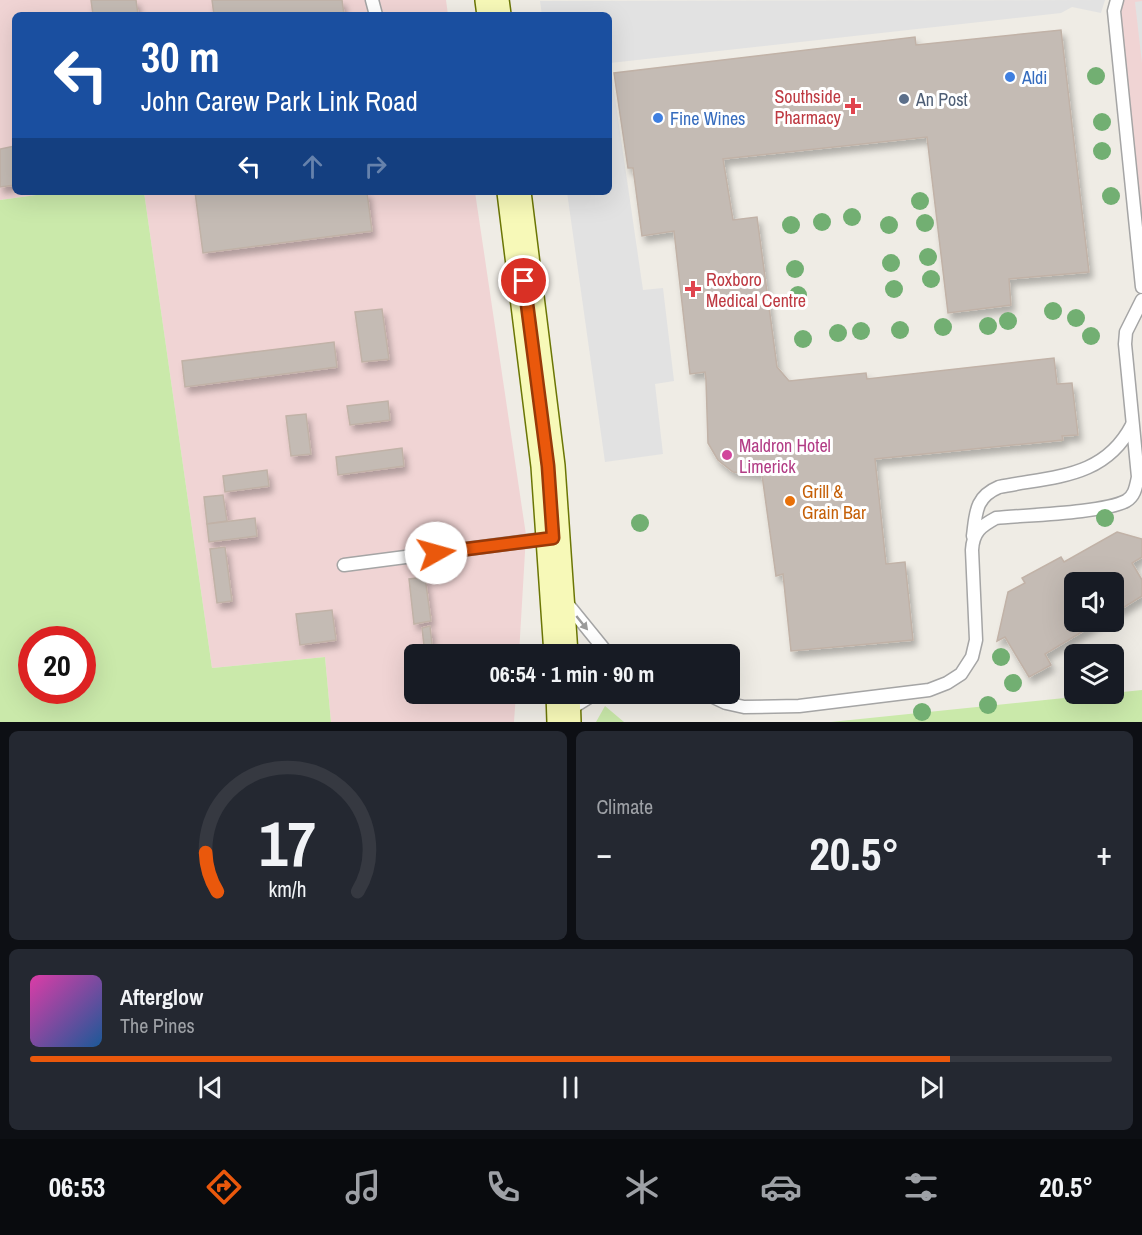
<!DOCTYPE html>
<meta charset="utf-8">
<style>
:root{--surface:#171b24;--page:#242831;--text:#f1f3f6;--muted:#9ea1a6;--line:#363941;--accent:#ea580c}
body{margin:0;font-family:"Archivo Narrow",sans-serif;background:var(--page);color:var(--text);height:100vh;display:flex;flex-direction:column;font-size:22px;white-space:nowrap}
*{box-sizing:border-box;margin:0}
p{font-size:20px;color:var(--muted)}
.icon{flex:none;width:33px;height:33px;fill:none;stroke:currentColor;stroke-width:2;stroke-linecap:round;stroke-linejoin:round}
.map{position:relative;height:722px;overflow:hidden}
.details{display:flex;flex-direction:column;gap:9px;padding:9px;background:#0d0f14;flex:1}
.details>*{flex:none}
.hud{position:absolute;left:12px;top:12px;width:600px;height:183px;border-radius:9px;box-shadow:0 6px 24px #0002;background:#1a4fa0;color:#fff;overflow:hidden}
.fabs{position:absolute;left:1064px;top:572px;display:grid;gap:12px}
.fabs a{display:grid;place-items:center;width:60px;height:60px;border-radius:9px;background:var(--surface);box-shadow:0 6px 24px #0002;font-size:30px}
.speed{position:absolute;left:18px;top:626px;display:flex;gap:12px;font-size:30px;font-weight:700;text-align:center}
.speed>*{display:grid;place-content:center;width:78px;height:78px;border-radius:50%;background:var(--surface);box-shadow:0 6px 24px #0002;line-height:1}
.speed .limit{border:9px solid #d22;background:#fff;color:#111}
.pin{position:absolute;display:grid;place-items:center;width:51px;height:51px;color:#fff;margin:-26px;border:3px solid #fff;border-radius:50%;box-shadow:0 2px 6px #0007}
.me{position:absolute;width:66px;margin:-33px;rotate:83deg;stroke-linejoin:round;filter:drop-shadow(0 0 4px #0008)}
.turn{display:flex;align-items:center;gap:21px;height:126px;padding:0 30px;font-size:27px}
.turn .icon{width:78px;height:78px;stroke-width:2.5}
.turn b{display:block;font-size:42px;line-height:51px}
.lanes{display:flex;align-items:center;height:57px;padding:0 30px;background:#0003;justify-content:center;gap:30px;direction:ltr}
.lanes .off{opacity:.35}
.big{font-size:45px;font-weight:700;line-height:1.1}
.details .tile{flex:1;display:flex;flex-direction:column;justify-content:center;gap:9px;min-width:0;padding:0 21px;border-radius:9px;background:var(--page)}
.details .dial{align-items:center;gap:0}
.dial svg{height:156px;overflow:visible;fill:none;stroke:var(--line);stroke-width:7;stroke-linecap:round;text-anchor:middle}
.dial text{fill:var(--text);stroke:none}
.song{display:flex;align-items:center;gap:18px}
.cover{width:72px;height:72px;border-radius:9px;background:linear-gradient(135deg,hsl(320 70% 55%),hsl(210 70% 35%))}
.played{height:6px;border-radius:3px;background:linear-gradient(90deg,var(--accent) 85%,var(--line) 85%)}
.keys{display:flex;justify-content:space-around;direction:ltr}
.heat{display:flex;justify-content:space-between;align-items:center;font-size:33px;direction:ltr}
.details .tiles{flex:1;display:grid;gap:9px;grid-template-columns:1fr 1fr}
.tile:last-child{grid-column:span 2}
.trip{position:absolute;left:404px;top:644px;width:336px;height:60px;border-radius:9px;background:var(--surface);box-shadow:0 6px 24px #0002;font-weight:700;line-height:60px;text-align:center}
.tab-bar{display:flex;height:96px;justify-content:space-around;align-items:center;background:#090b0e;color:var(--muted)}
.tab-bar .icon{width:42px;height:42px}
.tab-bar .active{color:var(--accent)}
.tab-bar b{font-size:27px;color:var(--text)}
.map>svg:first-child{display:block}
.commercial{fill:#f0d4d4}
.grass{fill:#cae9aa;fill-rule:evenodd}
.parking{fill:#e2e2e2}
.building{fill:#c4bbb4;stroke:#c1b2a7;stroke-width:1.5;filter:url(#shadow)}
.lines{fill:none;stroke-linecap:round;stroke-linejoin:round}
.lane-casing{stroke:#a5a5a5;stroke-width:15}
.secondary-casing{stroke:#6b7605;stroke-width:36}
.lane{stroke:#fff;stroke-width:12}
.secondary{stroke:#f7f9b8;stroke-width:33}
.tree{fill:#72af72}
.oneway{fill:#9a9a9a}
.route-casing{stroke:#983908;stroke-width:15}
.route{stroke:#ea580c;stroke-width:10}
.shop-dot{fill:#3f7fe0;stroke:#fff;stroke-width:2}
.service-dot{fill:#5c6f8a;stroke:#fff;stroke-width:2}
.health-dot{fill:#e0444e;stroke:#fff;stroke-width:2}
.hotel-dot{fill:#d1479c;stroke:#fff;stroke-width:2}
.food-dot{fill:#e8710a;stroke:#fff;stroke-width:2}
.labels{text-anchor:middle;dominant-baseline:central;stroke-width:6;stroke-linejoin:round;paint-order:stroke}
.shop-label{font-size:18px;fill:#366cbe;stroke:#fff;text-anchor:start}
.health-label{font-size:18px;fill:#be3a42;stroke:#fff;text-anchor:end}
.service-label{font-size:18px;fill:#4e5e75;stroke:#fff;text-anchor:start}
.hotel-label{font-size:18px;fill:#b23c85;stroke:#fff;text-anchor:start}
.food-label{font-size:18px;fill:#c56008;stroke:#fff;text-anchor:start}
</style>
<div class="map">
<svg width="1142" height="722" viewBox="0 0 1142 722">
<defs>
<filter id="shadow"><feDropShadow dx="3.5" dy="6" stdDeviation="3" flood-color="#0004"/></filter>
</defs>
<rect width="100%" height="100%" fill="#efece5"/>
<g class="commercial">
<path d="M0 0H446L448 15H15V192H58L0 200Z"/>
<path d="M1113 0H1142V261Z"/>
<path d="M144 192H475L526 535 519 654H414V693H516L514 722H331L325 657 212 668Z"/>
</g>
<g class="grass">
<path d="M58 192H144L212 668 325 657 331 722H0V200ZM32 639H82V690H32Z"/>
<path d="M1142 690V722H831L1113 693Z"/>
<path d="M605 706 624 722H596Z"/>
</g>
<g class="parking">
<path d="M1105 0 1101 13 1072 7 1061 13 610 63 643 290 663 288 674 381 655 384 663 454 605 462 567 192H609V15H542L540 1Z"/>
<path d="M1142 1V63L1135 2Z"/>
</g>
<g class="building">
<path d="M91 0H136L138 15H93Z"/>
<path d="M212 0H342L344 15H214Z"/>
<path d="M1061 30 1089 272 1009 279 1011 305 948 313 927 137 723 159 733 220 757 217 777 367 789 381 866 373 867 379 1054 358 1057 384 1072 383 1078 435 1062 436 1063 440 875 459 886 564 905 562 913 640 791 651 783 574 776 576 762 475 733 472 718 460 708 443 706 380 705 372 690 374 674 231 642 236 633 168H628L614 73 915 37 916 45Z"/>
<path d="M15 146V185L0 187V149Z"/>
<path d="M195 192H367L372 231 203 253Z"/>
<path d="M382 309 389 359 362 362 355 312Z"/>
<path d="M334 342 337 367 185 387 182 361Z"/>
<path d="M388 401 390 420 350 425 347 406Z"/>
<path d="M306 414 311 454 291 456 286 416Z"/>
<path d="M402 448 404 466 338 475 336 457Z"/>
<path d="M267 470 269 486 225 492 223 476Z"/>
<path d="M223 495 227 521 207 524 204 497Z"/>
<path d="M255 518 257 536 209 542 207 524Z"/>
<path d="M1117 532 1142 539V557L1132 563 1142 580V596L1113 614V582H1074V621H1100L1045 654 1051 665 1029 677 1005 637 997 641 1008 592 1025 583 1022 578 1061 557 1064 562Z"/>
<path d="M225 547 232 601 217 603 210 549Z"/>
<path d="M425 577 431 621 414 624 409 579Z"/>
<path d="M332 610 336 640 300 645 296 614Z"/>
<path d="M430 626 433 654H425L422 628Z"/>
</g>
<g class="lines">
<defs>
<g id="lane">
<path d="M372 0 376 15"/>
<path d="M1117 0 1114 11 1142 287"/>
<path d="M973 536C976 513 975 497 999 487 1053 476 1104 479 1132 425"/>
<path d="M344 565 551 538"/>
<path d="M565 601 608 654"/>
<path d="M705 693 726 703 744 707 799 706 929 690 947 683 961 674 972 657 976 640 972 550C973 532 981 526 996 518 1025 515 1103 513 1126 501 1135 496 1136 486 1138 477L1125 344 1126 332 1142 300"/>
<path d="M567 711 596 693"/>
</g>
<g id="secondary">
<path d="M492 0 494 15"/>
<path d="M514 192 548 466 561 654"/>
<path d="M563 693 564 722"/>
</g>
</defs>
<use href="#lane" class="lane-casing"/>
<use href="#secondary" class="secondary-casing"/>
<use href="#lane" class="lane"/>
<use href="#secondary" class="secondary"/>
</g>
<g class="tree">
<circle cx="1096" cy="76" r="9"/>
<circle cx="1102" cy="122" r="9"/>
<circle cx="1102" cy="151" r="9"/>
<circle cx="1111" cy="196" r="9"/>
<circle cx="920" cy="201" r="9"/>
<circle cx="852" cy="217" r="9"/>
<circle cx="822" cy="222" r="9"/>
<circle cx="925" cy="223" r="9"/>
<circle cx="791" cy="225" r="9"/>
<circle cx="889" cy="225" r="9"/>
<circle cx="928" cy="257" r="9"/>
<circle cx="891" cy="263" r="9"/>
<circle cx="795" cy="269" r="9"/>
<circle cx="931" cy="279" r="9"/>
<circle cx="894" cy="289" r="9"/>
<circle cx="798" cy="295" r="9"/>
<circle cx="1053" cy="311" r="9"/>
<circle cx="1076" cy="318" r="9"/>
<circle cx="1008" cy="321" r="9"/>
<circle cx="988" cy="326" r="9"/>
<circle cx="943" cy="327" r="9"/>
<circle cx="900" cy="330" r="9"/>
<circle cx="861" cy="331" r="9"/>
<circle cx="838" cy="333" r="9"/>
<circle cx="1091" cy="336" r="9"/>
<circle cx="803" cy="339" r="9"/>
<circle cx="1105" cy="518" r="9"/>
<circle cx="640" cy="523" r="9"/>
<circle cx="1001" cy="657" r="9"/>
<circle cx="1013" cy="683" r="9"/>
<circle cx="988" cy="705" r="9"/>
<circle cx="922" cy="712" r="9"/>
</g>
<defs><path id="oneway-solid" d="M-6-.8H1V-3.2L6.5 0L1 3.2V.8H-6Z" transform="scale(1.5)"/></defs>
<use class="oneway" href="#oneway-solid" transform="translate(582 623) rotate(51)"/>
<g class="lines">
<defs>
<path id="route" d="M436 553 553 538 548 466 524 281"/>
</defs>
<use href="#route" class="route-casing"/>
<use href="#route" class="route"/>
</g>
<g class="shop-dot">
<circle cx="1010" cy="77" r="6"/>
<circle cx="658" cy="118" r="6"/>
</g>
<circle class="service-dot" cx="904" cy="99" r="6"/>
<g class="health-dot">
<path d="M850 97h6v6h6v6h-6v6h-6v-6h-6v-6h6z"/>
<path d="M690 280h6v6h6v6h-6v6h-6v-6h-6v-6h6z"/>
</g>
<circle class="hotel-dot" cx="727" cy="455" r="6"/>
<circle class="food-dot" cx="790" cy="501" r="6"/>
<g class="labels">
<g class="shop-label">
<text x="1022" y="77">Aldi</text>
<text x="670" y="118">Fine Wines</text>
</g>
<g class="health-label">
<text x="841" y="96">Southside<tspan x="841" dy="21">Pharmacy</tspan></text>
<text x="706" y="279" text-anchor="start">Roxboro<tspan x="706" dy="21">Medical Centre</tspan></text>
</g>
<g class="service-label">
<text x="916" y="99">An Post</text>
</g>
<g class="hotel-label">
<text x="739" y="445">Maldron Hotel<tspan x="739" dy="21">Limerick</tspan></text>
</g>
<g class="food-label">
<text x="802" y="491">Grill &amp;<tspan x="802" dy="21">Grain Bar</tspan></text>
</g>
</g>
</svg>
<div class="fabs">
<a><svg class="icon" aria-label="sound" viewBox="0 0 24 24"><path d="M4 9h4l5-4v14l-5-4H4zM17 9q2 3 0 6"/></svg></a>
<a><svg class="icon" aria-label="layers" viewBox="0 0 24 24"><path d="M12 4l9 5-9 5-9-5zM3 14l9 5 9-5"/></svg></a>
</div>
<div class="speed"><div class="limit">20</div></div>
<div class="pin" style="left:524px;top:281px;background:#d93025"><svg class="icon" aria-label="arrive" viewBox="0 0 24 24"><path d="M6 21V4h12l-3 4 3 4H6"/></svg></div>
<svg class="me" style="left:436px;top:553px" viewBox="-20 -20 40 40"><circle r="19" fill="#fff"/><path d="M0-13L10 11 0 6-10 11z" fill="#ea580c"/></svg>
<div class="trip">06:54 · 1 min · 90 m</div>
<div class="hud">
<div class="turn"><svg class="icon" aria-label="left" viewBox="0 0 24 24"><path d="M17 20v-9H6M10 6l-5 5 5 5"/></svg><div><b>30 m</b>John Carew Park Link Road</div></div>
<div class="lanes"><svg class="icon" aria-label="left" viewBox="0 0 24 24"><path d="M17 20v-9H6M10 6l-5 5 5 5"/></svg><svg class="icon off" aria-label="ahead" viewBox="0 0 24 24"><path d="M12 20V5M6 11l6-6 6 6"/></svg><svg class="icon off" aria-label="right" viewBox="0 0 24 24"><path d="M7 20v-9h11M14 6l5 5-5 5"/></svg></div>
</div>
</div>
<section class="details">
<div class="tiles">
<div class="tile dial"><svg viewBox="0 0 100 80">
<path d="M14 69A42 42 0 1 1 86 69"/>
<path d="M14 69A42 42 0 0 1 8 49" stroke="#ea580c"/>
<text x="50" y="56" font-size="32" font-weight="700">17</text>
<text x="50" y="72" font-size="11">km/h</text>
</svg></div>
<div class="tile"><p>Climate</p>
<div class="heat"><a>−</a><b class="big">20.5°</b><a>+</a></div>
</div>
<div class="tile">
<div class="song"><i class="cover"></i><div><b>Afterglow</b><p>The Pines</p></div></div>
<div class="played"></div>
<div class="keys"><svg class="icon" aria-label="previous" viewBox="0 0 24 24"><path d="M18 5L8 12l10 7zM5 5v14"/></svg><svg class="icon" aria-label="pause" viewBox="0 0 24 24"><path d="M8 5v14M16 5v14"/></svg><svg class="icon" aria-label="next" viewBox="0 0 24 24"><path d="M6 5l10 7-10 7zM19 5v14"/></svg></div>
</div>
</div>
</section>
<nav class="tab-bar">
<b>06:53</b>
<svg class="icon active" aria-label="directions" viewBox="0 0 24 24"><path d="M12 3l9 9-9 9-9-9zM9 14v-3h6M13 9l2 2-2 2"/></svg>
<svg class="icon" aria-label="music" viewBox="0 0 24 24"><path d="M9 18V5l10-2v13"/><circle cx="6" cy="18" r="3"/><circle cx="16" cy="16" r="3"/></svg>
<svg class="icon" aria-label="phone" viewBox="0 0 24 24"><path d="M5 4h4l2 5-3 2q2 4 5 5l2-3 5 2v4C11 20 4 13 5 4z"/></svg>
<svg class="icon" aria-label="climate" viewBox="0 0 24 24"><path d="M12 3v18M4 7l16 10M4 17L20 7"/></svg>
<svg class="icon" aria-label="car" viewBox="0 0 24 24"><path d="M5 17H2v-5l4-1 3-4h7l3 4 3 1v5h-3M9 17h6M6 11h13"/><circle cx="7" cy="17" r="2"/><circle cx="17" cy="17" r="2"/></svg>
<svg class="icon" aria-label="filters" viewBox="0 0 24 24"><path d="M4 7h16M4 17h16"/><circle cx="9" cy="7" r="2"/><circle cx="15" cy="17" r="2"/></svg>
<b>20.5°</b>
</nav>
